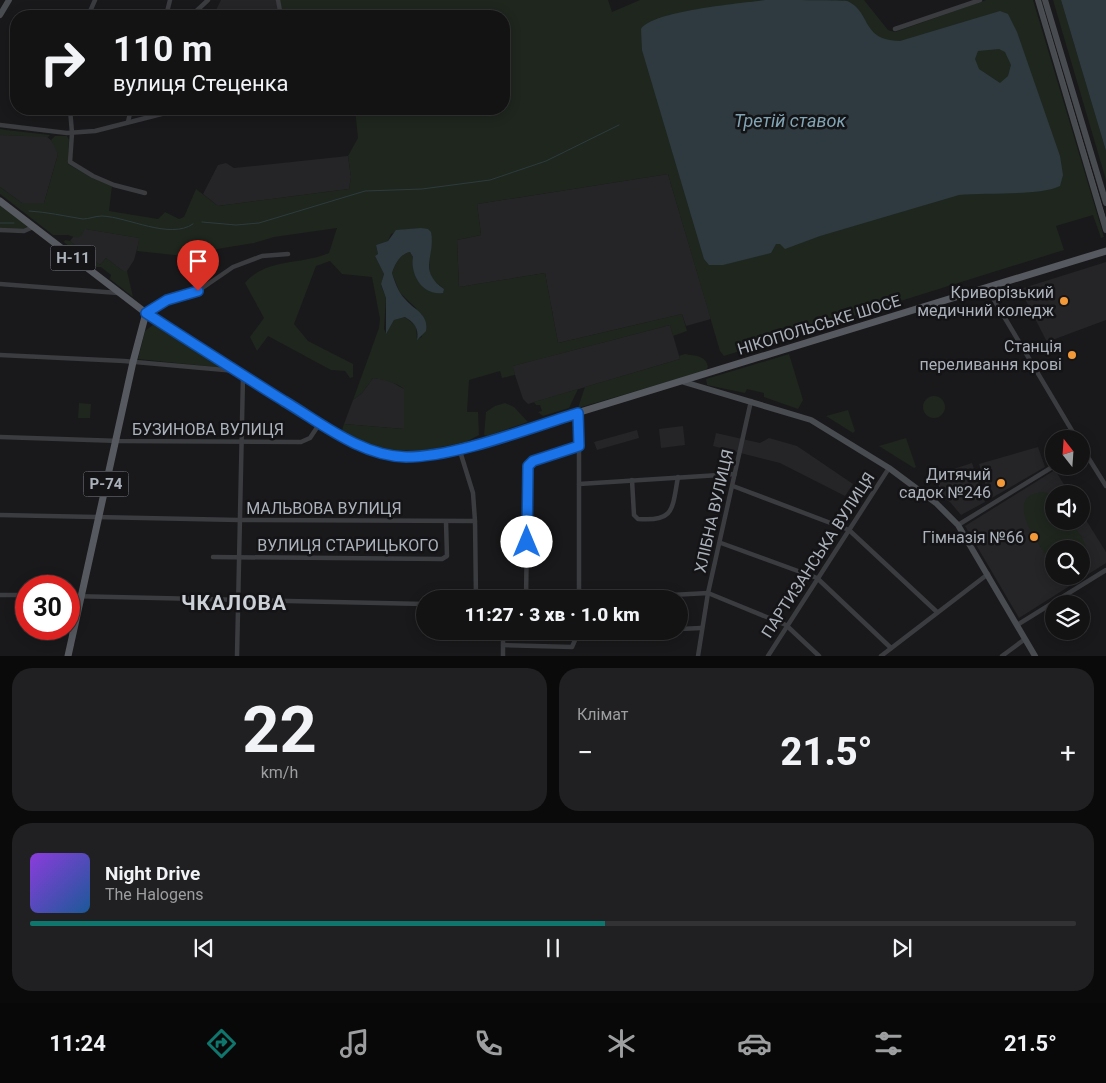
<!DOCTYPE html>
<html lang="uk">
<meta charset="utf-8">
<style>
:root{--surface:#131314;--page:#202022;--text:#f1f3f6;--muted:#9d9ea0;--line:#323234;--accent:#0f766e}
body{margin:0;font-family:Roboto,sans-serif;background:var(--page);color:var(--text);height:100vh;display:flex;flex-direction:column;font-size:19px;white-space:nowrap}
*{box-sizing:border-box;margin:0}
p{font-size:16px;color:var(--muted)}
.icon{flex:none;width:28px;height:28px;fill:none;stroke:currentColor;stroke-width:2;stroke-linecap:round;stroke-linejoin:round}
.map{position:relative;height:656px;overflow:hidden}
.panel{display:flex;flex-direction:column;gap:12px;padding:12px;background:#0a0a0b;flex:1}
.panel>*{flex:none}
.hud{position:absolute;left:10px;top:10px;width:500px;height:105px;border-radius:20px;box-shadow:0 2px 12px #0003,0 0 0 1px var(--line);background:#131314;color:var(--text);overflow:hidden}
.needle{width:32px;rotate:343deg}
.fabs{position:absolute;left:1045px;top:430px;display:grid;gap:10px}
.fabs a{display:grid;place-items:center;width:45px;height:45px;border-radius:50%;background:var(--surface);box-shadow:0 2px 12px #0003,0 0 0 1px var(--line);font-size:25px}
.speed{position:absolute;left:15px;top:575px;display:flex;gap:10px;font-size:25px;font-weight:700;text-align:center}
.speed>*{display:grid;place-content:center;width:65px;height:65px;border-radius:50%;background:var(--surface);box-shadow:0 2px 12px #0003,0 0 0 1px var(--line);line-height:1}
.speed .limit{border:8px solid #d22;background:#fff;color:#111}
.pin{position:absolute;display:grid;place-items:center;width:42px;height:42px;color:#fff;margin:-51px -21px;border-radius:50% 50% 50% 0;rotate:-45deg;box-shadow:0 0 5px #0007}
.pin .icon{rotate:45deg}
.me{position:absolute;width:55px;margin:-28px;rotate:0deg;stroke-linejoin:round;filter:drop-shadow(0 0 4px #0008)}
.turn{display:flex;align-items:center;gap:18px;height:105px;padding:0 20px;font-size:22px}
.turn .icon{width:65px;height:65px;stroke-width:2.5}
.turn b{display:block;font-size:35px;line-height:42px}
.big{font-size:38px;font-weight:800;line-height:1.1}
.panel .tile{flex:1;display:flex;flex-direction:column;justify-content:center;gap:8px;min-width:0;padding:0 18px;border-radius:20px;background:var(--page)}
.panel .dial{align-items:center;gap:0}
.dial b{font-size:65px;line-height:1}
.song{display:flex;align-items:center;gap:15px}
.cover{width:60px;height:60px;border-radius:8px;background:linear-gradient(135deg,hsl(270 70% 55%),hsl(210 70% 35%))}
.played{height:5px;border-radius:2px;background:linear-gradient(90deg,var(--accent) 55%,var(--line) 55%)}
.keys{display:flex;justify-content:space-around;direction:ltr}
.heat{display:flex;justify-content:space-between;align-items:center;font-size:28px;direction:ltr}
.panel .tiles{flex:1;display:grid;gap:12px;grid-template-columns:1fr 1fr}
.tile:last-child{grid-column:span 2}
.trip{position:absolute;left:416px;top:590px;width:272px;height:50px;border-radius:25px;background:var(--surface);box-shadow:0 2px 12px #0003,0 0 0 1px var(--line);font-weight:800;line-height:50px;text-align:center}
.tab-bar{display:flex;height:80px;justify-content:space-around;align-items:center;background:#080808;color:var(--muted)}
.tab-bar .icon{width:35px;height:35px}
.tab-bar .selected{color:var(--accent)}
.tab-bar b{font-size:22px;color:var(--text)}
.map>svg:first-child{display:block}
.built{fill:#252528;fill-rule:evenodd}
.green{fill:#1e261e;fill-rule:evenodd}
.water{fill:#2e3a3f;fill-rule:evenodd}
.lines{fill:none;stroke-linecap:round;stroke-linejoin:round}
.stream{stroke:#2e3a3f;stroke-width:1}
.street{stroke:#3a3c40;stroke-width:4.5}
.secondary{stroke:#484b50;stroke-width:6}
.primary{stroke:#56595f;stroke-width:7}
.tram{stroke:#4d5055;stroke-width:1}
.route-casing{stroke:#114b97;stroke-width:12}
.route{stroke:#1a73e8;stroke-width:9}
.poi-dot{fill:#f49938;stroke:#141416;stroke-width:2}
.labels{text-anchor:middle;dominant-baseline:central;stroke-width:5;stroke-linejoin:round;paint-order:stroke}
.shield{fill:#141416;stroke:#7e838a;stroke-width:1}
.shield-label{font-size:15px;font-weight:bold;fill:#abb2bb}
.poi-label{font-size:16px;fill:#abb2bb;stroke:#141416;text-anchor:end}
.street-label{font-size:16px;fill:#abb2bb;stroke:#141416}
.water-label{font-size:18px;font-style:italic;fill:#82a5b5;stroke:#141416}
.district-label{font-size:21px;font-weight:bold;letter-spacing:1px;fill:#ccd0d7;stroke:#141416}
</style>
<div class="map">
<svg width="1106" height="656" viewBox="0 0 1106 656">
<rect width="100%" height="100%" fill="#19191b"/>
<g class="built">
<path d="M221 0H276L279 16H203L214 14Z"/>
<path d="M0 135 46 136 54 143 58 154 44 203H22L0 187Z"/>
<path d="M348 156 351 177 349 189 218 206 203 194 218 165 226 163 234 168Z"/>
<path d="M668 174 711 319 686 326 682 314 558 343 545 273 459 287 457 240 481 235 477 204Z"/>
<path d="M80 228 140 238 134 260 127 271H123L106 258 100 265 70 241Z"/>
<path d="M1106 262V320L1047 342 1020 289Z"/>
<path d="M670 325 680 359 528 404 523 399 512 366Z"/>
<path d="M373 378 388 380 404 389V429L344 424 353 400 362 393Z"/>
<path d="M683 426 685 445 661 448 659 429Z"/>
<path d="M637 430 639 438 597 450 594 442Z"/>
<path d="M716 433 760 443 769 438 797 446 853 484 845 496 780 463 713 446Z"/>
<path d="M1038 447 1045 467 990 499 979 464Z"/>
<path d="M972 463 985 502 961 515 950 502 943 498 935 475Z"/>
<path d="M1055 470 1070 494H1054V521H1081V512L1106 552V563L1019 618 965 526ZM1054 549H1081V576H1054Z"/>
</g>
<g class="green">
<path d="M280 0H608L612 12 640 0H864L888 30 895 32 986 0H1033L1104 237 1101 238 1093 215 1056 226 1064 250 724 356 720 351 668 174 477 204 481 235 457 240 459 287 545 273 558 343 682 314 687 331 673 336 670 325 513 366 515 375 502 378 500 371 469 380 467 412H478L479 435 466 442 421 451 385 450 344 435 342 430 344 424 404 429V389C395 382 384 380 373 378L362 393 353 400 379 328 380 319 372 277 342 274 330 261 316 266 294 324 308 341 353 364V377L350 378 345 371 331 370 268 336 257 351 250 337 264 318 245 283C266 258 301 265 329 253L337 228 274 237 254 243 217 249 207 256 193 257 137 251 139 238 85 229 81 236 77 238 68 235H53L0 194V187L22 203H44L58 154 51 140 55 136H67L69 140 68 164 92 178 112 186 109 211 158 219 165 212 179 219 184 217 196 189 218 206 349 189 351 177 348 156 358 138 355 109H504V16H283ZM407 229H428L432 240 429 260 430 273 432 279 444 289 428 290 418 281 413 257 410 252C400 254 395 264 392 273L400 293 416 308 422 337 417 339 416 326 405 317 394 320 386 333 384 329 386 298 381 285 384 274 375 256 378 254 376 245 388 241 391 234Z"/>
<path d="M1053 0H1061L1106 151V180Z"/>
<path d="M0 129 6 130 50 135 48 137 0 135Z"/>
<path d="M0 201 33 227 24 231 0 230Z"/>
<path d="M65 240 70 241 100 265 106 258 123 271H127L133 297 110 279 111 275 101 267H94L64 242Z"/>
<path d="M153 325 158 326 225 368 138 359 145 331Z"/>
<path d="M685 354C695 356 706 355 708 367L705 371 578 408 585 387 680 359 679 356Z"/>
<path d="M789 354 803 400 798 409 764 397V393L747 389 745 393 707 385 706 379Z"/>
<path d="M578 389 569 408 543 416 538 412 542 411 540 405H536L534 402Z"/>
<circle cx="934" cy="407" r="11"/>
<path d="M79 403 91 404 90 418H78Z"/>
<path d="M505 403 514 407 528 422 487 436 484 435 486 412 495 406Z"/>
<path d="M848 410 855 431 853 433 826 416Z"/>
<path d="M906 438 916 467 914 468 879 446Z"/>
<path d="M1044 492 1054 496V521H1071C1080 535 1094 549 1081 565V549H1054V565C1041 549 999 494 1044 492Z"/>
</g>
<g class="water">
<path d="M765 0C780 0 837 0 847 1 872 12 860 40 900 41L1000 11 1008 14 1017 32 1060 156 1063 175 1060 186C1041 196 985 192 959 195L820 236 785 249 780 244H776L771 253 723 265H709L704 259 642 50 641 29C651 11 742 3 765 0ZM999 49 1005 52 1011 65 1008 76 1000 83 979 69 975 59 978 51Z"/>
<path d="M1061 0H1106V151Z"/>
<path d="M421 228 428 229 431 232C436 256 417 270 444 289L443 293C422 296 410 274 413 257L410 252C400 254 395 264 392 273 395 282 398 292 405 299 414 310 429 314 426 331L417 340C419 329 415 323 405 317L394 320 386 334V298L381 284 384 274 375 256 378 254 376 245 388 241 396 230Z"/>
</g>
<g class="lines">
<g class="stream">
<path d="M29 211C47 212 64 216 83 219 89 219 95 216 102 216 128 217 170 240 193 224"/>
<path d="M202 222 236 225 259 223 365 191 422 189 490 180 546 161 619 125"/>
<path d="M0 223H14"/>
</g>
<g class="street">
<path d="M278 0 281 16"/>
<path d="M88 16 95 0"/>
<path d="M166 16 170 0"/>
<path d="M191 16 208 0"/>
<path d="M895 29 980 0"/>
<path d="M70 109 72 133 70 162 93 176 114 185 145 193"/>
<path d="M128 122 131 109"/>
<path d="M0 125 67 133 95 131 181 109"/>
<path d="M0 230 24 231 33 227"/>
<path d="M0 284 118 293"/>
<path d="M987 288 1077 439"/>
<path d="M146 313 167 300 198 291 233 267 262 256 288 254"/>
<path d="M0 355 124 361 236 371"/>
<path d="M579 413V599"/>
<path d="M0 437 120 441 301 442 310 438 320 423"/>
<path d="M1081 446 1106 486"/>
<path d="M632 480 634 515 638 519C675 522 672 509 678 477"/>
<path d="M579 484 735 474"/>
<path d="M733 486 849 530 937 612"/>
<path d="M0 515 239 520 475 521 473 493 459 448"/>
<path d="M475 521 476 599"/>
<path d="M958 525 1054 466"/>
<path d="M721 543 817 578 891 648"/>
<path d="M213 557 442 559 447 556 446 522"/>
<path d="M0 595H26"/>
<path d="M69 596 425 604"/>
<path d="M526 599 528 466 533 461 579 446"/>
<path d="M599 599 708 593 786 625 819 656"/>
<path d="M1017 625 1106 570"/>
<path d="M680 629 701 628"/>
<path d="M503 631V656"/>
<path d="M579 631 584 634 629 631"/>
<path d="M503 645 572 647 579 631"/>
<path d="M237 656 243 376"/>
<path d="M698 656 708 593 751 401"/>
<path d="M768 656 889 468"/>
<path d="M881 656 988 574"/>
<path d="M1002 656 1025 639"/>
</g>
<g class="secondary">
<path d="M1038 0 1106 230"/>
<path d="M1045 0 1106 203"/>
<path d="M0 15 9 0"/>
<path d="M684 382 811 420 889 468 936 503 958 525 1035 656"/>
</g>
<g class="primary">
<path d="M0 201 146 313 350 441 377 452 404 457 429 455 482 442 1106 251"/>
<path d="M68 656 133 362 146 313"/>
</g>
<path class="tram" d="M1040 0 1106 220"/>
</g>
<g class="lines">
<defs>
<path id="route" d="M198 291 167 300 146 313C192 343 238 372 284 401 321 423 361 456 406 457 456 457 529 428 578 413L579 446 533 461 528 466 527 542"/>
</defs>
<use href="#route" class="route-casing"/>
<use href="#route" class="route"/>
</g>
<g class="poi-dot">
<circle cx="1064" cy="301" r="5"/>
<circle cx="1072" cy="355" r="5"/>
<circle cx="1001" cy="483" r="5"/>
<circle cx="1034" cy="537" r="5"/>
</g>
<g class="labels">
<g class="shield">
<rect x="50.5" y="245.5" width="45" height="25" rx="4"/>
<rect x="83.5" y="471.5" width="45" height="25" rx="4"/>
</g>
<g class="shield-label">
<text x="73" y="258">Н-11</text>
<text x="106" y="484">Р-74</text>
</g>
<g class="poi-label">
<text x="1054" y="292">Криворізький<tspan x="1054" dy="18">медичний коледж</tspan></text>
<text x="1062" y="346">Станція<tspan x="1062" dy="18">переливання крові</tspan></text>
<text x="991" y="474">Дитячий<tspan x="991" dy="18">садок №246</tspan></text>
<text x="1024" y="537">Гімназія №66</text>
</g>
<g class="street-label">
<text transform="translate(819 325) rotate(-17)">НІКОПОЛЬСЬКЕ ШОСЕ</text>
<text x="208" y="429">БУЗИНОВА ВУЛИЦЯ</text>
<text x="324" y="508">МАЛЬВОВА ВУЛИЦЯ</text>
<text transform="translate(714 511) rotate(-77)">ХЛІБНА ВУЛИЦЯ</text>
<text x="348" y="545">ВУЛИЦЯ СТАРИЦЬКОГО</text>
<text transform="translate(818 555) rotate(-57)">ПАРТИЗАНСЬКА ВУЛИЦЯ</text>
</g>
<g class="water-label">
<text x="790" y="120">Третій ставок</text>
</g>
<g class="district-label">
<text x="234" y="603">ЧКАЛОВА</text>
</g>
</g>
</svg>
<div class="fabs">
<a><svg class="needle" viewBox="-14 -14 28 28"><path d="M0-13l5 13h-10z" fill="#e53935"/><path d="M0 13l5-13h-10z" fill="#9d9ea0"/></svg></a>
<a><svg class="icon" aria-label="sound" viewBox="0 0 24 24"><path d="M4 9h4l5-4v14l-5-4H4zM17 9q2 3 0 6"/></svg></a>
<a><svg class="icon" aria-label="search" viewBox="0 0 24 24"><circle cx="10" cy="10" r="6"/><path d="M15 15l6 6"/></svg></a>
<a><svg class="icon" aria-label="layers" viewBox="0 0 24 24"><path d="M12 4l9 5-9 5-9-5zM3 14l9 5 9-5"/></svg></a>
</div>
<div class="speed"><div class="limit">30</div></div>
<div class="pin" style="left:198px;top:291px;background:#d93025"><svg class="icon" aria-label="arrive" viewBox="0 0 24 24"><path d="M6 21V4h12l-3 4 3 4H6"/></svg></div>
<svg class="me" style="left:527px;top:542px" viewBox="-20 -20 40 40"><circle r="19" fill="#fff"/><path d="M0-13L10 11 0 6-10 11z" fill="#1a73e8"/></svg>
<div class="trip">11:27 · 3 хв · 1.0 km</div>
<div class="hud">
<div class="turn"><svg class="icon" aria-label="right" viewBox="0 0 24 24"><path d="M7 20v-9h11M14 6l5 5-5 5"/></svg><div><b>110 m</b>вулиця Стеценка</div></div>
</div>
</div>
<section class="panel">
<div class="tiles">
<div class="tile dial"><b>22</b><p>km/h</p></div>
<div class="tile"><p>Клімат</p>
<div class="heat"><a>−</a><b class="big">21.5°</b><a>+</a></div>
</div>
<div class="tile">
<div class="song"><i class="cover"></i><div><b>Night Drive</b><p>The Halogens</p></div></div>
<div class="played"></div>
<div class="keys"><svg class="icon" aria-label="previous" viewBox="0 0 24 24"><path d="M18 5L8 12l10 7zM5 5v14"/></svg><svg class="icon" aria-label="pause" viewBox="0 0 24 24"><path d="M8 5v14M16 5v14"/></svg><svg class="icon" aria-label="next" viewBox="0 0 24 24"><path d="M6 5l10 7-10 7zM19 5v14"/></svg></div>
</div>
</div>
</section>
<nav class="tab-bar">
<b>11:24</b>
<svg class="icon selected" aria-label="directions" viewBox="0 0 24 24"><path d="M12 3l9 9-9 9-9-9zM9 14v-3h6M13 9l2 2-2 2"/></svg>
<svg class="icon" aria-label="music" viewBox="0 0 24 24"><path d="M9 18V5l10-2v13"/><circle cx="6" cy="18" r="3"/><circle cx="16" cy="16" r="3"/></svg>
<svg class="icon" aria-label="phone" viewBox="0 0 24 24"><path d="M5 4h4l2 5-3 2q2 4 5 5l2-3 5 2v4C11 20 4 13 5 4z"/></svg>
<svg class="icon" aria-label="climate" viewBox="0 0 24 24"><path d="M12 3v18M4 7l16 10M4 17L20 7"/></svg>
<svg class="icon" aria-label="car" viewBox="0 0 24 24"><path d="M5 17H2v-5l4-1 3-4h7l3 4 3 1v5h-3M9 17h6M6 11h13"/><circle cx="7" cy="17" r="2"/><circle cx="17" cy="17" r="2"/></svg>
<svg class="icon" aria-label="filters" viewBox="0 0 24 24"><path d="M4 7h16M4 17h16"/><circle cx="9" cy="7" r="2"/><circle cx="15" cy="17" r="2"/></svg>
<b>21.5°</b>
</nav>
